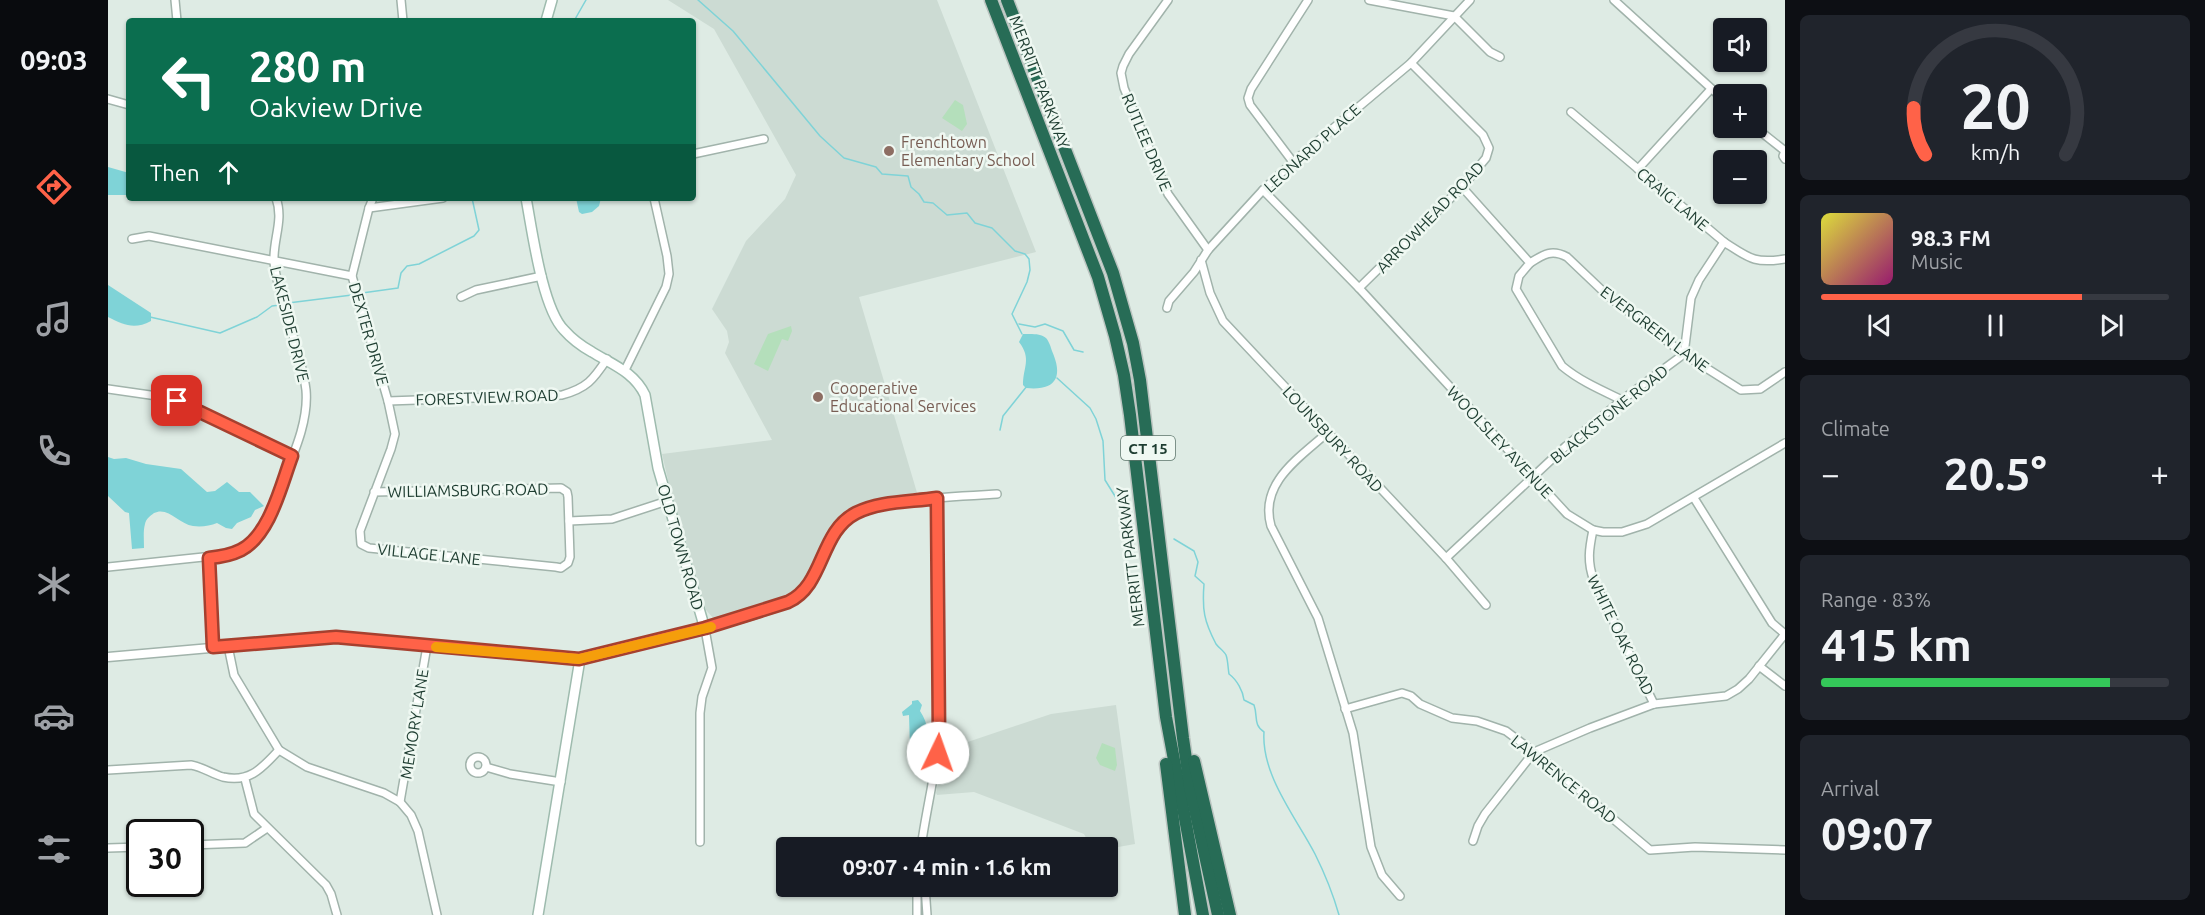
<!DOCTYPE html>
<meta charset="utf-8">
<style>
:root{--surface:#171b24;--page:#20242c;--text:#f1f3f6;--muted:#9ea1a6;--line:#363941;--accent:#ff6248}
body{margin:0;font-family:Ubuntu,sans-serif;background:var(--page);color:var(--text);height:100vh;display:flex;flex-direction:column;font-size:22px;white-space:nowrap}
*{box-sizing:border-box;margin:0}
p{font-size:20px;color:var(--muted)}
.icon{flex:none;width:33px;height:33px;fill:none;stroke:currentColor;stroke-width:2;stroke-linecap:round;stroke-linejoin:round}
.map{position:relative;flex:1;overflow:hidden}
.panel{display:flex;flex-direction:column;gap:15px;padding:15px;background:#0d0f14;width:420px}
.panel>*{flex:none}
.banner{position:absolute;left:18px;top:18px;width:570px;height:183px;border-radius:6px;box-shadow:0 2px 4px #0004;background:#0b6e4f;color:#fff;overflow:hidden}
.buttons{position:absolute;left:1605px;top:18px;display:grid;gap:12px}
.buttons a{display:grid;place-items:center;width:54px;height:54px;border-radius:6px;background:var(--surface);box-shadow:0 2px 4px #0004;font-size:30px}
.speed{position:absolute;left:18px;top:819px;display:flex;gap:12px;font-size:30px;font-weight:700;text-align:center}
.speed>*{display:grid;place-content:center;width:78px;height:78px;border-radius:50%;background:var(--surface);box-shadow:0 2px 4px #0004;line-height:1}
.speed .limit{border:3px solid #111;border-radius:9px;background:#fff;color:#111}
.pin{position:absolute;display:grid;place-items:center;width:51px;height:51px;color:#fff;margin:-26px;border-radius:12px;box-shadow:0 3px 9px #0006}
.me{position:absolute;width:66px;margin:-33px;rotate:3deg;stroke-linejoin:round;filter:drop-shadow(0 0 4px #0008)}
.turn{display:flex;align-items:center;gap:21px;height:126px;padding:0 24px;font-size:27px}
.turn .icon{width:78px;height:78px;stroke-width:2.5}
.turn b{display:block;font-size:42px;line-height:51px}
.then{display:flex;align-items:center;height:57px;padding:0 24px;background:#0003;gap:12px;font-size:22px}
.big{font-size:45px;font-weight:600;line-height:1.1}
.panel .tile{flex:1;display:flex;flex-direction:column;justify-content:center;gap:9px;min-width:0;padding:0 21px;border-radius:9px;background:var(--page)}
.panel .dial{align-items:center;gap:0}
.dial svg{height:156px;overflow:visible;fill:none;stroke:var(--line);stroke-width:7;stroke-linecap:round;text-anchor:middle}
.dial text{fill:var(--text);stroke:none}
.song{display:flex;align-items:center;gap:18px}
.cover{width:72px;height:72px;border-radius:9px;background:linear-gradient(135deg,hsl(60 70% 55%),hsl(320 70% 35%))}
.played{height:6px;border-radius:3px;background:linear-gradient(90deg,var(--accent) 75%,var(--line) 75%)}
.keys{display:flex;justify-content:space-around;direction:ltr}
.heat{display:flex;justify-content:space-between;align-items:center;font-size:33px;direction:ltr}
.charge{height:9px;border-radius:4px;background:linear-gradient(90deg,#34c759 83%,var(--line) 0)}
.trip{position:absolute;left:668px;top:837px;width:342px;height:60px;border-radius:6px;background:var(--surface);box-shadow:0 2px 4px #0004;font-weight:600;line-height:60px;text-align:center}
main{display:flex;flex:1;min-height:0}
.tabs{display:flex;flex-direction:column;width:108px;justify-content:space-around;align-items:center;background:#090b0e;color:var(--muted)}
.tabs .icon{width:42px;height:42px}
.tabs .on{color:var(--accent)}
.tabs b{font-size:27px;color:var(--text)}
.map>svg:first-child{display:block}
.built{fill:#ccdbd3}
.green{fill:#b4dfbb}
.water{fill:#7fd3d7}
.lines{fill:none;stroke-linecap:round;stroke-linejoin:round}
.stream{stroke:#7fd3d7;stroke-width:1.5}
.minor-casing{stroke:#a1b3ab;stroke-width:10}
.tertiary-casing{stroke:#a1b3ab;stroke-width:11}
.secondary-casing{stroke:#9ebbae;stroke-width:12}
.motorway-casing{stroke:#bcc5c1;stroke-width:15}
.minor{stroke:#fff;stroke-width:7}
.tertiary{stroke:#fff;stroke-width:8}
.secondary{stroke:#fff;stroke-width:9}
.motorway{stroke:#276c56;stroke-width:12}
.route-casing{stroke:#a6402f;stroke-width:15}
.route{stroke:#ff6248;stroke-width:10}
.slow{stroke:#f59e0b;stroke-width:10}
.education-dot{fill:#8d6e63;stroke:#eff8f2;stroke-width:2}
.labels{text-anchor:middle;dominant-baseline:central;stroke-width:5;stroke-linejoin:round;paint-order:stroke}
.shield{fill:#eff8f2;stroke:#5d756b;stroke-width:1.5}
.shield-label{font-size:15px;font-weight:bold;fill:#1e3d31}
.street-label{font-size:16px;fill:#1e3d31;stroke:#eff8f2}
.education-label{font-size:16px;fill:#785e54;stroke:#eff8f2;text-anchor:start}
</style>
<main>
<nav class="tabs">
<b>09:03</b>
<svg class="icon on" aria-label="directions" viewBox="0 0 24 24"><path d="M12 3l9 9-9 9-9-9zM9 14v-3h6M13 9l2 2-2 2"/></svg>
<svg class="icon" aria-label="music" viewBox="0 0 24 24"><path d="M9 18V5l10-2v13"/><circle cx="6" cy="18" r="3"/><circle cx="16" cy="16" r="3"/></svg>
<svg class="icon" aria-label="phone" viewBox="0 0 24 24"><path d="M5 4h4l2 5-3 2q2 4 5 5l2-3 5 2v4C11 20 4 13 5 4z"/></svg>
<svg class="icon" aria-label="climate" viewBox="0 0 24 24"><path d="M12 3v18M4 7l16 10M4 17L20 7"/></svg>
<svg class="icon" aria-label="car" viewBox="0 0 24 24"><path d="M5 17H2v-5l4-1 3-4h7l3 4 3 1v5h-3M9 17h6M6 11h13"/><circle cx="7" cy="17" r="2"/><circle cx="17" cy="17" r="2"/></svg>
<svg class="icon" aria-label="filters" viewBox="0 0 24 24"><path d="M4 7h16M4 17h16"/><circle cx="9" cy="7" r="2"/><circle cx="15" cy="17" r="2"/></svg>
</nav>
<div class="map">
<svg width="1677" height="915" viewBox="0 0 1677 915">
<rect width="100%" height="100%" fill="#deebe4"/>
<g class="built">
<path d="M560 0H829L928 252 751 297 810 496 759 502 739 512 718 532 696 585 690 592 682 596 606 619 598 610 567 510 554 454 664 440 617 353 621 342 619 331 604 309 638 241 677 199 688 175 606 29Z"/>
<path d="M1008 705 1027 844 999 849V848L983 847 976 834 866 792 829 795 828 793 836 750 943 714Z"/>
</g>
<g class="green">
<path d="M847 100 855 105 859 124 854 131 834 118Z"/>
<path d="M683 326 684 331 680 341 674 339 660 371 646 364 660 334Z"/>
<path d="M994 743 1007 748 1009 765 1007 771 992 765 988 758Z"/>
</g>
<g class="water">
<path d="M0 167 21 173V195H0Z"/>
<path d="M468 198H493L491 206 484 212 474 214 471 212Z"/>
<path d="M0 285 43 313V321C26 330 16 325 0 317Z"/>
<path d="M915 334C922 334 933 333 938 338 941 341 943 348 944 351 956 378 947 391 918 388L915 385C915 367 924 359 911 342Z"/>
<path d="M0 457 6 459 18 458 38 464 73 469 99 492 107 491 119 482 131 492H142L156 506 147 510 143 517 129 523 124 529 118 528 109 523C102 526 93 527 85 526 71 524 60 506 46 513 42 516 38 519 37 524 35 531 36 540 36 548L24 549 21 513 17 512 0 496Z"/>
<path d="M810 700 814 705 812 711C821 724 822 739 814 752L807 755 802 748 801 715 795 716 794 712 804 704V701Z"/>
</g>
<g class="lines">
<g class="stream">
<path d="M590 0 625 31 712 136 736 158 768 167 774 174 800 176 803 187 811 194 816 202 825 203 839 215 859 213 867 223 884 228 907 251 917 254 921 259 922 270 919 282 904 314 914 334"/>
<path d="M466 21 478 0"/>
<path d="M254 293 290 288 293 273 299 266 311 264 366 236 371 230 364 198"/>
<path d="M180 303 244 295"/>
<path d="M42 317 112 333 149 317 164 306 172 305"/>
<path d="M911 324 927 327 937 324 955 331 966 350 975 352"/>
<path d="M949 378 982 408 988 419 995 441 997 480 1015 509 1025 542"/>
<path d="M892 430 895 416 919 386"/>
<path d="M1066 539 1086 551 1090 562 1087 576 1096 584C1094 610 1096 621 1108 644 1111 648 1116 651 1118 655 1120 660 1120 669 1121 674 1129 680 1135 691 1136 700L1146 705C1150 716 1145 725 1156 732 1153 775 1189 819 1207 854 1217 874 1225 894 1231 915"/>
</g>
<defs>
<g id="minor">
<path d="M67 0 69 21"/>
<path d="M293 0 295 21"/>
<path d="M1060 0 1021 54 1015 66 1013 73 1016 88 1060 194 1100 250"/>
<path d="M1261 0 1346 16 1382 52 1392 57"/>
<path d="M1506 0 1616 100"/>
<path d="M0 99 21 105"/>
<path d="M1463 112 1616 242C1641 258 1646 264 1677 259"/>
<path d="M1648 128 1677 151 1675 156 1677 159"/>
<path d="M585 154 656 139"/>
<path d="M1185 162 1142 105 1140 98 1143 89 1200 0"/>
<path d="M1530 169 1603 89"/>
<path d="M1354 187 1422 263 1411 276 1408 289 1454 366C1472 381 1493 390 1514 400"/>
<path d="M1155 190 1251 288 1459 514 1485 530 1495 532H1514L1539 524 1677 443"/>
<path d="M265 198 261 208 244 276 280 401 287 434 283 449 252 531 253 544 261 548 448 567 453 568 460 563 462 557 460 497 459 492 453 488 266 492"/>
<path d="M261 208 335 198"/>
<path d="M24 239 41 236 244 276"/>
<path d="M1093 260 1102 293 1115 321 1338 558 1378 605"/>
<path d="M1422 263C1436 254 1444 249 1459 257L1500 296 1576 354 1633 390 1652 389 1677 372"/>
<path d="M1251 288 1354 187 1378 158 1381 148 1375 135 1303 63"/>
<path d="M353 297 368 290 434 276"/>
<path d="M1059 308 1061 301 1086 272 1100 250 1155 190 1185 162 1303 63 1362 0"/>
<path d="M517 370 558 287 561 274 559 256 546 198"/>
<path d="M0 389 56 397 82 406 184 456"/>
<path d="M280 401 454 395C479 388 485 380 499 359"/>
<path d="M1219 433C1191 458 1151 483 1163 526L1210 618 1245 733 1263 847 1274 875 1292 896"/>
<path d="M1586 498 1664 623 1677 634"/>
<path d="M461 521 504 519 559 501"/>
<path d="M1485 530C1481 549 1479 562 1486 581L1546 704"/>
<path d="M101 558 105 647"/>
<path d="M1338 558 1458 446 1514 400 1576 354 1583 298 1591 280 1616 242"/>
<path d="M0 567 124 554C155 541 159 520 171 491 183 459 201 424 198 390 195 366 187 342 180 319 176 301 167 280 166 261 165 239 176 220 168 198"/>
<path d="M120 646 126 675 171 750 199 767 276 793 292 802 303 815 310 831 329 915"/>
<path d="M1651 666 1677 686"/>
<path d="M1237 709 1294 693 1303 696 1312 704 1344 718 1369 721 1398 731 1426 752 1542 850 1587 847 1677 850"/>
<circle cx="370" cy="765" r="8"/>
<path d="M378 767 402 774 453 782"/>
<path d="M0 770 83 765C95 767 104 774 115 777 142 783 154 768 171 750"/>
<path d="M137 779 146 814 218 885 223 894 229 915"/>
<path d="M292 802 319 646"/>
<path d="M1365 841 1370 826 1377 814 1426 752 1482 728 1546 704 1618 696 1630 689 1641 679 1677 634"/>
<path d="M592 842V713L594 697 604 668 597 629C620 622 682 608 696 592 715 570 715 535 740 517 766 499 856 496 889 494"/>
<path d="M82 845 137 843 159 828"/>
<path d="M0 848 32 847"/>
<path d="M813 848C818 810 828 773 831 734L829 498"/>
<path d="M809 886V915"/>
<path d="M817 886 819 915"/>
</g>
<path id="tertiary" d="M0 657 228 637 472 659"/>
<g id="secondary">
<path d="M438 21 444 0"/>
<path d="M418 198C424 229 434 308 456 330 463 338 475 347 484 352 505 365 526 372 537 395L550 468 597 629 472 659 430 915"/>
</g>
<g id="motorway">
<path d="M883 0 990 277 1007 336 1016 375 1022 415 1058 717 1095 915"/>
<path d="M899 0 1005 273 1025 343 1032 380 1075 738 1082 787 1110 915"/>
<path d="M1086 761 1122 915"/>
<path d="M1058 764 1077 915"/>
</g>
</defs>
<use href="#minor" class="minor-casing"/>
<use href="#tertiary" class="tertiary-casing"/>
<use href="#secondary" class="secondary-casing"/>
<use href="#motorway" class="motorway-casing"/>
<use href="#minor" class="minor"/>
<use href="#tertiary" class="tertiary"/>
<use href="#secondary" class="secondary"/>
<use href="#motorway" class="motorway"/>
</g>
<g class="lines">
<defs>
<path id="route" d="M69 401 184 456C173 485 162 535 133 550 123 555 112 557 101 558L105 647 228 637 471 659 597 628 680 602C717 585 711 532 748 513 771 501 803 502 829 498L831 734 830 753"/>
</defs>
<use href="#route" class="route-casing"/>
<use href="#route" class="route"/>
<path class="slow" d="M328 647 471 659 603 627"/>
</g>
<g class="education-dot">
<circle cx="781" cy="151" r="6"/>
<circle cx="710" cy="397" r="6"/>
</g>
<g class="labels">
<rect class="shield" x="1013" y="436" width="54" height="24" rx="4.5"/>
<g class="shield-label">
<text x="1040" y="448">CT 15</text>
</g>
<g class="street-label">
<text transform="translate(932 82) rotate(69)">MERRITT PARKWAY</text>
<text transform="translate(1039 142) rotate(67)">RUTLEE DRIVE</text>
<text transform="translate(1204 148) rotate(-42)">LEONARD PLACE</text>
<text transform="translate(1565 199) rotate(40)">CRAIG LANE</text>
<text transform="translate(1322 217) rotate(-46)">ARROWHEAD ROAD</text>
<text transform="translate(182 324) rotate(76)">LAKESIDE DRIVE</text>
<text transform="translate(1547 329) rotate(37)">EVERGREEN LANE</text>
<text transform="translate(261 334) rotate(74)">DEXTER DRIVE</text>
<text transform="translate(379 397) rotate(-2)">FORESTVIEW ROAD</text>
<text transform="translate(1501 414) rotate(-39)">BLACKSTONE ROAD</text>
<text transform="translate(1225 439) rotate(47)">LOUNSBURY ROAD</text>
<text transform="translate(1392 442) rotate(47)">WOOLSLEY AVENUE</text>
<text transform="translate(360 490) rotate(-1)">WILLIAMSBURG ROAD</text>
<text transform="translate(573 547) rotate(74)">OLD TOWN ROAD</text>
<text transform="translate(321 554) rotate(6)">VILLAGE LANE</text>
<text transform="translate(1022 557) rotate(-97)">MERRITT PARKWAY</text>
<text transform="translate(1513 635) rotate(64)">WHITE OAK ROAD</text>
<text transform="translate(306 724) rotate(-81)">MEMORY LANE</text>
<text transform="translate(1456 779) rotate(39)">LAWRENCE ROAD</text>
</g>
<g class="education-label">
<text x="793" y="142">Frenchtown<tspan x="793" dy="18">Elementary School</tspan></text>
<text x="722" y="388">Cooperative<tspan x="722" dy="18">Educational Services</tspan></text>
</g>
</g>
</svg>
<div class="buttons">
<a><svg class="icon" aria-label="sound" viewBox="0 0 24 24"><path d="M4 9h4l5-4v14l-5-4H4zM17 9q2 3 0 6"/></svg></a>
<a>+</a>
<a>−</a>
</div>
<div class="speed"><div class="limit">30</div></div>
<div class="pin" style="left:69px;top:401px;background:#d93025"><svg class="icon" aria-label="arrive" viewBox="0 0 24 24"><path d="M6 21V4h12l-3 4 3 4H6"/></svg></div>
<svg class="me" style="left:830px;top:753px" viewBox="-20 -20 40 40"><circle r="19" fill="#fff"/><path d="M0-13L10 11 0 6-10 11z" fill="#ff6248"/></svg>
<div class="trip">09:07 · 4 min · 1.6 km</div>
<div class="banner">
<div class="turn"><svg class="icon" aria-label="left" viewBox="0 0 24 24"><path d="M17 20v-9H6M10 6l-5 5 5 5"/></svg><div><b>280 m</b>Oakview Drive</div></div>
<div class="then">Then<svg class="icon" aria-label="ahead" viewBox="0 0 24 24"><path d="M12 20V5M6 11l6-6 6 6"/></svg></div>
</div>
</div>
<section class="panel">
<div class="tile dial"><svg viewBox="0 0 100 80">
<path d="M14 69A42 42 0 1 1 86 69"/>
<path d="M14 69A42 42 0 0 1 8 45" stroke="#ff6248"/>
<text x="50" y="56" font-size="32" font-weight="700">20</text>
<text x="50" y="72" font-size="11">km/h</text>
</svg></div>
<div class="tile">
<div class="song"><i class="cover"></i><div><b>98.3 FM</b><p>Music</p></div></div>
<div class="played"></div>
<div class="keys"><svg class="icon" aria-label="previous" viewBox="0 0 24 24"><path d="M18 5L8 12l10 7zM5 5v14"/></svg><svg class="icon" aria-label="pause" viewBox="0 0 24 24"><path d="M8 5v14M16 5v14"/></svg><svg class="icon" aria-label="next" viewBox="0 0 24 24"><path d="M6 5l10 7-10 7zM19 5v14"/></svg></div>
</div>
<div class="tile"><p>Climate</p>
<div class="heat"><a>−</a><b class="big">20.5°</b><a>+</a></div>
</div>
<div class="tile"><p>Range · 83%</p><b class="big">415 km</b><div class="charge"></div></div>
<div class="tile"><p>Arrival</p><b class="big">09:07</b></div>
</section>
</main>
